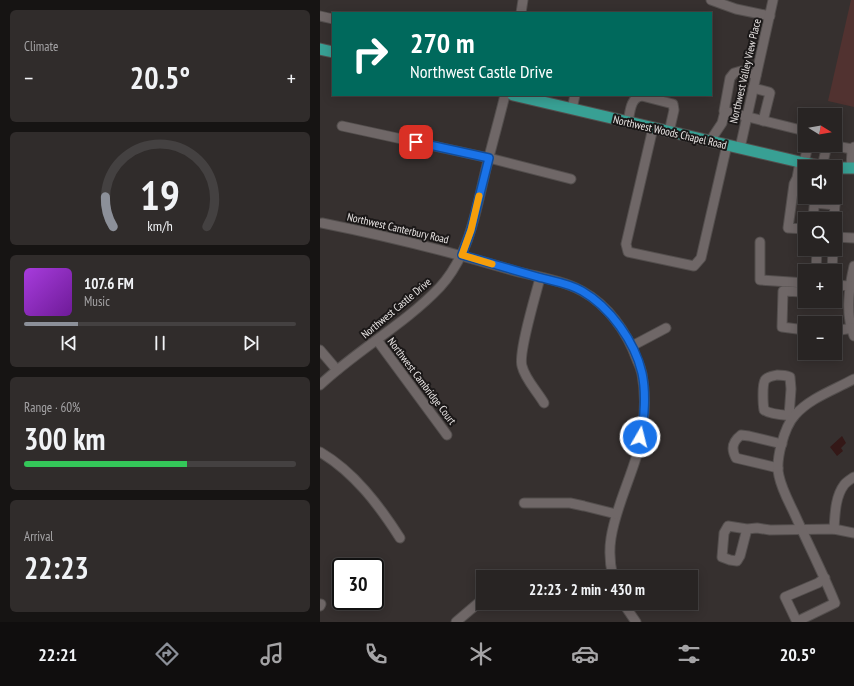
<!DOCTYPE html>
<meta charset="utf-8">
<style>
:root{--surface:#282423;--page:#302c2b;--text:#f1f3f6;--muted:#a5a4a6;--line:#444141;--accent:#8c9099}
body{margin:0;font-family:"PT Sans Narrow",sans-serif;background:var(--page);color:var(--text);height:100vh;display:flex;flex-direction:column;font-size:15px;white-space:nowrap}
*{box-sizing:border-box;margin:0}
p{font-size:13px;color:var(--muted)}
.icon{flex:none;width:22px;height:22px;fill:none;stroke:currentColor;stroke-width:2;stroke-linecap:round;stroke-linejoin:round}
.map{position:relative;flex:1;overflow:hidden}
.details{display:flex;flex-direction:column;gap:10px;padding:10px;background:#161413;width:320px}
.details>*{flex:none}
.guide{position:absolute;left:12px;top:12px;width:380px;height:84px;border-radius:0px;box-shadow:0 2px 10px #0003,0 0 0 1px var(--line);background:#00695c;color:#fff;overflow:hidden}
.needle{width:26px;rotate:101deg}
.controls{position:absolute;left:478px;top:108px;display:grid;gap:8px}
.controls a{display:grid;place-items:center;width:44px;height:44px;border-radius:0px;background:var(--surface);box-shadow:0 2px 10px #0003,0 0 0 1px var(--line);font-size:20px}
.speed{position:absolute;left:12px;top:558px;display:flex;gap:8px;font-size:20px;font-weight:700;text-align:center}
.speed>*{display:grid;place-content:center;width:52px;height:52px;border-radius:50%;background:var(--surface);box-shadow:0 2px 10px #0003,0 0 0 1px var(--line);line-height:1}
.speed .limit{border:2px solid #111;border-radius:6px;background:#fff;color:#111}
.pin{position:absolute;display:grid;place-items:center;width:34px;height:34px;color:#fff;margin:-17px;border-radius:8px;box-shadow:0 2px 6px #0006}
.me{position:absolute;width:44px;margin:-22px;rotate:8deg;stroke-linejoin:round;filter:drop-shadow(0 0 3px #0008)}
.turn{display:flex;align-items:center;gap:14px;height:84px;padding:0 12px;font-size:18px}
.turn .icon{width:52px;height:52px;stroke-width:2.5}
.turn b{display:block;font-size:28px;line-height:34px}
.big{font-size:30px;font-weight:700;line-height:1.1}
.details .widget{flex:1;display:flex;flex-direction:column;justify-content:center;gap:6px;min-width:0;padding:0 14px;border-radius:6px;background:var(--page)}
.details .dial{align-items:center;gap:0}
.dial svg{height:104px;overflow:visible;fill:none;stroke:var(--line);stroke-width:7;stroke-linecap:round;text-anchor:middle}
.dial text{fill:var(--text);stroke:none}
.song{display:flex;align-items:center;gap:12px}
.cover{width:48px;height:48px;border-radius:6px;background:linear-gradient(135deg,hsl(280 70% 55%),hsl(280 70% 35%))}
.played{height:4px;border-radius:2px;background:linear-gradient(90deg,var(--accent) 20%,var(--line) 20%)}
.keys{display:flex;justify-content:space-around;direction:ltr}
.heat{display:flex;justify-content:space-between;align-items:center;font-size:22px;direction:ltr}
.charge{height:6px;border-radius:3px;background:linear-gradient(90deg,#34c759 60%,var(--line) 0)}
.trip{position:absolute;left:156px;top:570px;width:222px;height:40px;border-radius:0px;background:var(--surface);box-shadow:0 2px 10px #0003,0 0 0 1px var(--line);font-weight:700;line-height:40px;text-align:center}
.tabs{display:flex;height:64px;justify-content:space-around;align-items:center;background:#100e0e;color:var(--muted)}
.tabs .icon{width:28px;height:28px}
.tabs .on{color:var(--accent)}
.tabs b{font-size:18px;color:var(--text)}
main{display:flex;flex:1;min-height:0}
.map>svg:first-child{display:block}
.green{fill:#513230}
.water{fill:#341817}
.lines{fill:none;stroke-linecap:round;stroke-linejoin:round}
.minor-casing{stroke:#534e4d;stroke-width:11}
.major-casing{stroke:#534e4d;stroke-width:13}
.minor{stroke:#6f6767;stroke-width:9}
.major{stroke:#38a094;stroke-width:11}
.route-casing{stroke:#114b97;stroke-width:10}
.route{stroke:#1a73e8;stroke-width:7}
.slow{stroke:#f59e0b;stroke-width:7}
.labels{text-anchor:middle;dominant-baseline:central;stroke-width:4;stroke-linejoin:round;paint-order:stroke}
.street-label{font-size:11px;fill:#ebe7e6;stroke:#1b1818}
</style>
<main>
<section class="details">
<div class="widget"><p>Climate</p>
<div class="heat"><a>−</a><b class="big">20.5°</b><a>+</a></div>
</div>
<div class="widget dial"><svg viewBox="0 0 100 80">
<path d="M14 69A42 42 0 1 1 86 69"/>
<path d="M14 69A42 42 0 0 1 8 46" stroke="#8c9099"/>
<text x="50" y="56" font-size="32" font-weight="700">19</text>
<text x="50" y="72" font-size="11">km/h</text>
</svg></div>
<div class="widget">
<div class="song"><i class="cover"></i><div><b>107.6 FM</b><p>Music</p></div></div>
<div class="played"></div>
<div class="keys"><svg class="icon" aria-label="previous" viewBox="0 0 24 24"><path d="M18 5L8 12l10 7zM5 5v14"/></svg><svg class="icon" aria-label="pause" viewBox="0 0 24 24"><path d="M8 5v14M16 5v14"/></svg><svg class="icon" aria-label="next" viewBox="0 0 24 24"><path d="M6 5l10 7-10 7zM19 5v14"/></svg></div>
</div>
<div class="widget"><p>Range · 60%</p><b class="big">300 km</b><div class="charge"></div></div>
<div class="widget"><p>Arrival</p><b class="big">22:23</b></div>
</section>
<div class="map">
<svg width="534" height="622" viewBox="0 0 534 622">
<rect width="100%" height="100%" fill="#36302f"/>
<path class="green" d="M531 0H534V107L508 101Z"/>
<path class="water" d="M522 436 526 443 521 448 523 451 517 456 510 447Z"/>
<g class="lines">
<defs>
<g id="minor">
<path d="M391 0 416 9 450 16"/>
<path d="M201 13 203 0"/>
<path d="M0 16 13 19"/>
<path d="M436 75 421 71 414 73 410 78 404 111 485 131"/>
<path d="M433 88 449 92 450 93 443 121"/>
<path d="M252 109 255 95"/>
<path d="M308 122C310 113 310 97 322 96L353 104 354 110 349 132"/>
<path d="M22 126 169 158 251 179"/>
<path d="M333 128 306 244 308 252 374 266 381 258 407 145"/>
<path d="M390 141 402 123 404 115 406 113"/>
<path d="M510 145 532 149 534 147"/>
<path d="M420 148 453 0"/>
<path d="M480 162 477 178 474 184 468 228 485 229"/>
<path d="M484 163 488 145"/>
<path d="M502 167 507 145"/>
<path d="M531 168 532 149H534"/>
<path d="M495 203 515 205"/>
<path d="M493 219 495 197"/>
<path d="M514 219 516 187"/>
<path d="M2 223C67 236 131 252 195 271 217 277 242 280 262 291 288 305 307 332 317 360 319 364 321 369 322 374 325 390 325 409 323 425 319 465 297 499 291 538 289 551 290 565 293 577"/>
<path d="M515 237 534 238"/>
<path d="M440 242V280L485 283"/>
<path d="M534 266C529 288 525 314 534 336"/>
<path d="M496 271 497 249"/>
<path d="M512 271 513 249"/>
<path d="M220 278C216 294 198 353 202 366 205 379 217 391 224 403"/>
<path d="M483 283 482 292 463 291 462 327 485 330"/>
<path d="M515 285 530 286"/>
<path d="M515 331 532 328"/>
<path d="M57 340 127 435"/>
<path d="M312 346 346 328"/>
<path d="M0 350 17 370"/>
<path d="M0 385C37 350 85 324 120 287 150 254 156 210 166 169 172 144 179 120 185 95"/>
<path d="M469 416 471 389 470 377C465 375 462 375 457 375 453 376 448 376 445 380 442 385 443 404 444 410 451 415 465 415 474 416"/>
<path d="M0 452C34 472 59 505 80 538"/>
<path d="M458 468 416 458C411 449 412 442 421 435L429 436 462 444"/>
<path d="M204 503H250L264 506 296 514"/>
<path d="M427 529 420 556 417 561 410 560 402 557 404 533 408 526 427 529 437 528 450 530 514 529 534 533"/>
<path d="M514 529C515 515 515 497 524 485 526 482 531 479 534 477"/>
<path d="M505 578 498 583 465 597 476 620H480L515 603C503 573 488 544 475 515 469 502 462 490 459 476 455 461 464 427 475 415 490 398 514 390 534 379"/>
<path d="M303 603 316 622"/>
<path d="M0 606 1 604"/>
<path d="M136 622 163 599"/>
</g>
<g id="major">
<path d="M0 49 13 52"/>
<path d="M193 95 484 163 507 167"/>
<path d="M515 168H534"/>
</g>
</defs>
<use href="#minor" class="minor-casing"/>
<use href="#major" class="major-casing"/>
<use href="#minor" class="minor"/>
<use href="#major" class="major"/>
</g>
<g class="lines">
<defs>
<path id="route" d="M96 142 169 158 151 230 142 255C167 262 193 270 218 277 232 281 249 283 262 291 290 307 315 342 322 373 326 391 325 419 320 437"/>
</defs>
<use href="#route" class="route-casing"/>
<use href="#route" class="route"/>
<path class="slow" d="M159 196 151 230 142 255 172 264"/>
</g>
<g class="labels">
<g class="street-label">
<text transform="translate(425 71) rotate(-77)">Northwest Valley View Place</text>
<text transform="translate(350 132) rotate(13)">Northwest Woods Chapel Road</text>
<text transform="translate(78 228) rotate(13)">Northwest Canterbury Road</text>
<text transform="translate(76 308) rotate(-40)">Northwest Castle Drive</text>
<text transform="translate(102 381) rotate(53)">Northwest Cambridge Court</text>
</g>
</g>
</svg>
<div class="controls">
<a><svg class="needle" viewBox="-14 -14 28 28"><path d="M0-13l5 13h-10z" fill="#e53935"/><path d="M0 13l5-13h-10z" fill="#a5a4a6"/></svg></a>
<a><svg class="icon" aria-label="sound" viewBox="0 0 24 24"><path d="M4 9h4l5-4v14l-5-4H4zM17 9q2 3 0 6"/></svg></a>
<a><svg class="icon" aria-label="search" viewBox="0 0 24 24"><circle cx="10" cy="10" r="6"/><path d="M15 15l6 6"/></svg></a>
<a>+</a>
<a>−</a>
</div>
<div class="speed"><div class="limit">30</div></div>
<div class="pin" style="left:96px;top:142px;background:#d93025"><svg class="icon" aria-label="arrive" viewBox="0 0 24 24"><path d="M6 21V4h12l-3 4 3 4H6"/></svg></div>
<svg class="me" style="left:320px;top:437px" viewBox="-20 -20 40 40"><circle r="17" fill="#1a73e8" stroke="#fff" stroke-width="3"/><path d="M0-11L8 9 0 5-8 9z" fill="#fff"/></svg>
<div class="trip">22:23 · 2 min · 430 m</div>
<div class="guide">
<div class="turn"><svg class="icon" aria-label="right" viewBox="0 0 24 24"><path d="M7 20v-9h11M14 6l5 5-5 5"/></svg><div><b>270 m</b>Northwest Castle Drive</div></div>
</div>
</div>
</main>
<nav class="tabs">
<b>22:21</b>
<svg class="icon on" aria-label="directions" viewBox="0 0 24 24"><path d="M12 3l9 9-9 9-9-9zM9 14v-3h6M13 9l2 2-2 2"/></svg>
<svg class="icon" aria-label="music" viewBox="0 0 24 24"><path d="M9 18V5l10-2v13"/><circle cx="6" cy="18" r="3"/><circle cx="16" cy="16" r="3"/></svg>
<svg class="icon" aria-label="phone" viewBox="0 0 24 24"><path d="M5 4h4l2 5-3 2q2 4 5 5l2-3 5 2v4C11 20 4 13 5 4z"/></svg>
<svg class="icon" aria-label="climate" viewBox="0 0 24 24"><path d="M12 3v18M4 7l16 10M4 17L20 7"/></svg>
<svg class="icon" aria-label="car" viewBox="0 0 24 24"><path d="M5 17H2v-5l4-1 3-4h7l3 4 3 1v5h-3M9 17h6M6 11h13"/><circle cx="7" cy="17" r="2"/><circle cx="17" cy="17" r="2"/></svg>
<svg class="icon" aria-label="filters" viewBox="0 0 24 24"><path d="M4 7h16M4 17h16"/><circle cx="9" cy="7" r="2"/><circle cx="15" cy="17" r="2"/></svg>
<b>20.5°</b>
</nav>
